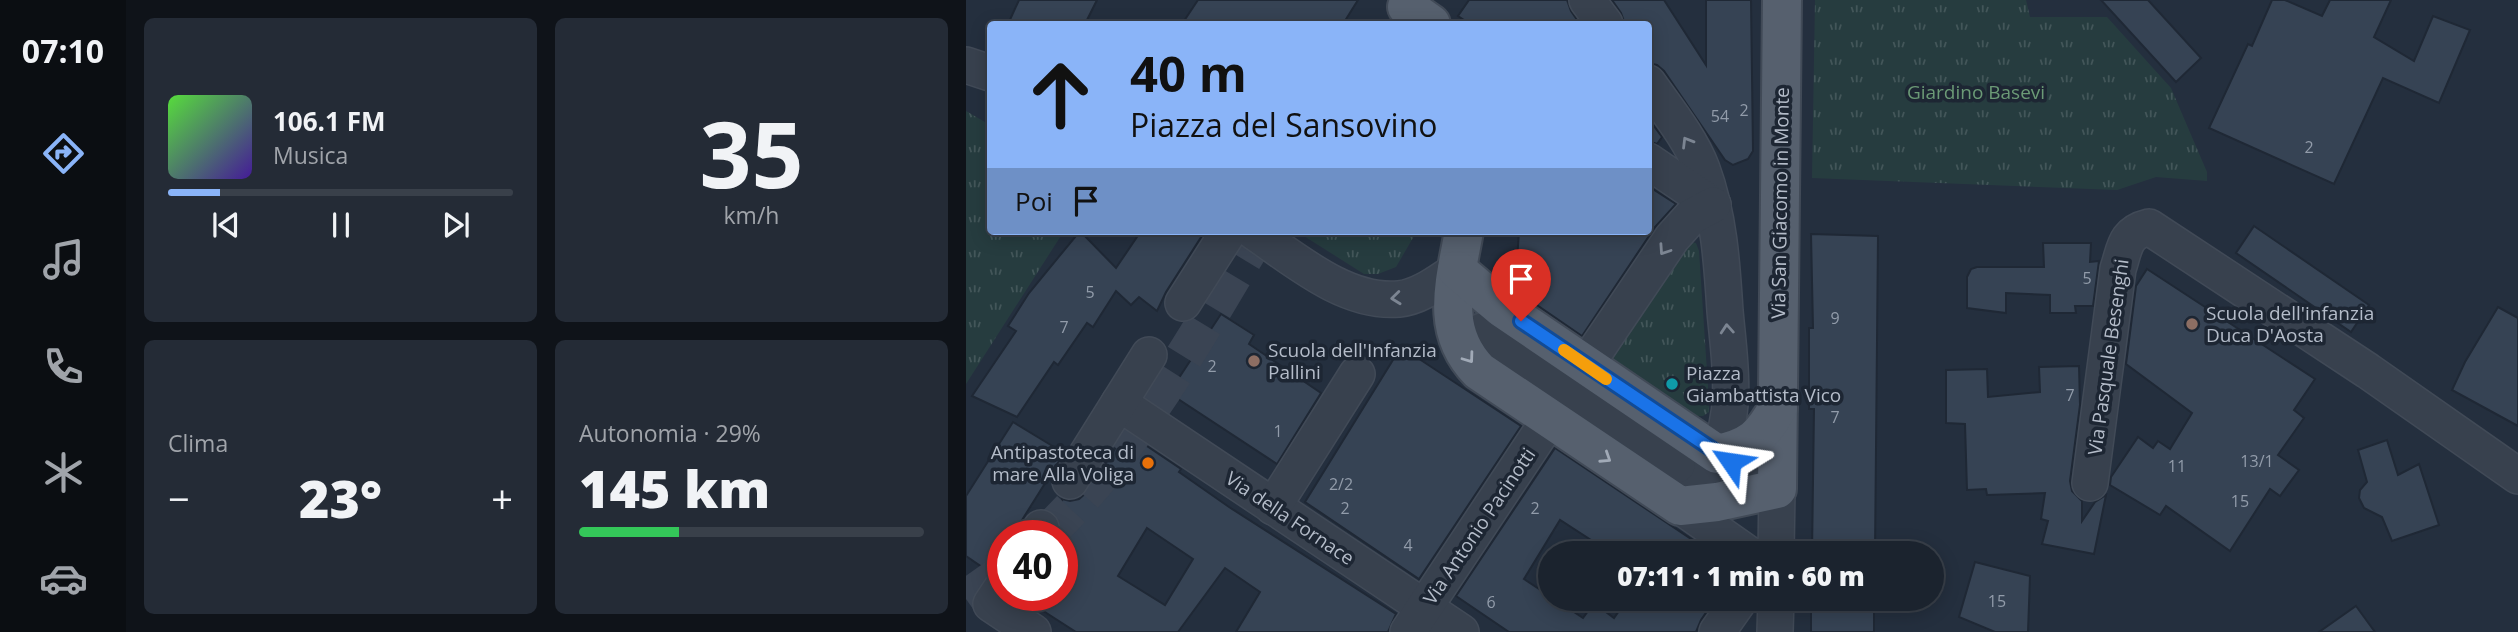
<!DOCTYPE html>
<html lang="it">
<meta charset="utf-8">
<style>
:root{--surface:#1b232e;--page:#242b36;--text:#f1f3f6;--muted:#a0a4aa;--line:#39404a;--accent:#8ab4f8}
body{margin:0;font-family:"Open Sans",sans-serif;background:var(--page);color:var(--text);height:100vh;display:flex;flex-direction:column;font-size:26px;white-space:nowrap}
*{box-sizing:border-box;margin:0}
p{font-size:23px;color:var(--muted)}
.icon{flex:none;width:38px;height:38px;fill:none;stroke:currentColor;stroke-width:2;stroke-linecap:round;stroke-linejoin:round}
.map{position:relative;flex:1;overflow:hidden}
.panel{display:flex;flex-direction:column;gap:18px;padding:18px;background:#0f1319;width:840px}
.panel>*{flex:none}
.banner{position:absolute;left:21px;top:21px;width:665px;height:214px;border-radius:7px;box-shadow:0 4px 18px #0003,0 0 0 2px var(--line);background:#8ab4f8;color:#111;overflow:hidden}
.speed{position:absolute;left:21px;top:520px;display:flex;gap:14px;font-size:35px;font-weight:700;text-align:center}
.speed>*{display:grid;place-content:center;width:91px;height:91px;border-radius:50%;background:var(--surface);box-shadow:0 4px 18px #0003,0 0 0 2px var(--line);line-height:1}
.speed .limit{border:10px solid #d22;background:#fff;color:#111}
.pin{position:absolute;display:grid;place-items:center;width:60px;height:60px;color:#fff;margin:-72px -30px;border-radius:50% 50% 50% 0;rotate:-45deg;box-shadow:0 0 7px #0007}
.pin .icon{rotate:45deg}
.me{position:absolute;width:77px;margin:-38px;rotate:302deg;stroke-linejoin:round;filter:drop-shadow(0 0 5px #0008)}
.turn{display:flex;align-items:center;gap:24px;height:147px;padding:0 28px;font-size:32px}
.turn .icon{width:91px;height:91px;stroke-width:2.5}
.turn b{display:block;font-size:49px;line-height:60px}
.then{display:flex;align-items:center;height:66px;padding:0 28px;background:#0003;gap:14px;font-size:26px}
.big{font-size:52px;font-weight:800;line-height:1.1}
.panel .tile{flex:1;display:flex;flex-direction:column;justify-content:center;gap:10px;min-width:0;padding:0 24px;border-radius:10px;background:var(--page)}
.panel .dial{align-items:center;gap:0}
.dial b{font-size:91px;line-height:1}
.song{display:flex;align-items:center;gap:21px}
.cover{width:84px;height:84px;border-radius:10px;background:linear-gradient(135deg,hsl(110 70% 55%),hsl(260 70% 35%))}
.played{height:7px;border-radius:4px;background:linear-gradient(90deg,var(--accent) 15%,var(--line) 15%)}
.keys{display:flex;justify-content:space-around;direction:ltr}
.heat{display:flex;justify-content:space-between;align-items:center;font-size:38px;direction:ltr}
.charge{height:10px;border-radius:5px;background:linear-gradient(90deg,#34c759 29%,var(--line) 0)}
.panel .tiles{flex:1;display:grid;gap:18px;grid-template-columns:repeat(2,1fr)}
.trip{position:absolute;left:572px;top:541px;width:406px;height:70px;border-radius:35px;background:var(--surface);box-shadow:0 4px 18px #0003,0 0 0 2px var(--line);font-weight:800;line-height:70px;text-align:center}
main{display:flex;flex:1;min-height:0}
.tab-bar{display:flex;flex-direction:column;width:126px;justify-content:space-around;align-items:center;background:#0b0e12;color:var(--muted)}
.tab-bar .icon{width:49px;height:49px}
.tab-bar .selected{color:var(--accent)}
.tab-bar b{font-size:32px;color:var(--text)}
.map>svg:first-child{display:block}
.grass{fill:url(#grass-tufts)}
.building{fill:#364354;stroke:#1f2835;stroke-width:2;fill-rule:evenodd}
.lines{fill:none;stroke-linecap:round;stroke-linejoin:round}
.major-tunnel{stroke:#3a4453;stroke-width:38;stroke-dasharray:38 19;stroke-linecap:butt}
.minor-casing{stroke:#414a57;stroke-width:38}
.major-casing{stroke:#414a57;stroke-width:42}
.minor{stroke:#38414e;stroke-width:35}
.major{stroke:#56606e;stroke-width:38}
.oneway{stroke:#7c8592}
.oneway2{stroke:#a1aab7}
.route-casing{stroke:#114b97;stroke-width:18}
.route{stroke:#1a73e8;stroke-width:12}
.slow{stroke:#f59e0b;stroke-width:12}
.education-dot{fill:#8d6e63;stroke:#1d2633;stroke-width:2.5}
.culture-dot{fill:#0f9aa8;stroke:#1d2633;stroke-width:2.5}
.food-dot{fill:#e8710a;stroke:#1d2633;stroke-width:2.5}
.labels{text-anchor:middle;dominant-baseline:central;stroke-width:7;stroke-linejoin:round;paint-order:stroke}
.number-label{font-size:16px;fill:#929caa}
.park-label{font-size:19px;fill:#6b9a76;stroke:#1d2633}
.street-label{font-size:19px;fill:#b4bcc9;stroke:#1d2633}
.poi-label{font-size:19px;fill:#b4bcc9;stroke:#1d2633;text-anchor:start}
</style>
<main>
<nav class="tab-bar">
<b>07:10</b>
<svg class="icon selected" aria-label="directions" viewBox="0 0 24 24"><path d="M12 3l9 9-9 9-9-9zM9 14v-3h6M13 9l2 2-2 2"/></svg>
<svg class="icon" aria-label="music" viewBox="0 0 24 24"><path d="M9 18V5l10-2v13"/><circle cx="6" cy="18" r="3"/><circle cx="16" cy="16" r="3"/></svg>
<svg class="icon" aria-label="phone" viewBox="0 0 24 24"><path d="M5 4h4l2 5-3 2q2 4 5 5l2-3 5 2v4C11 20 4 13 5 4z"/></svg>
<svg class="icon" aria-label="climate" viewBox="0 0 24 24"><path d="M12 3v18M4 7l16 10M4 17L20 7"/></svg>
<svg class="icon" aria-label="car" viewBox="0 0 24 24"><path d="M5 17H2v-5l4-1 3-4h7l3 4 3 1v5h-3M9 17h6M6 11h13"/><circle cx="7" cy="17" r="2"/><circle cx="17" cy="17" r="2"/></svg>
</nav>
<section class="panel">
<div class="tiles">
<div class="tile">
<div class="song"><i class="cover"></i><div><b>106.1 FM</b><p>Musica</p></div></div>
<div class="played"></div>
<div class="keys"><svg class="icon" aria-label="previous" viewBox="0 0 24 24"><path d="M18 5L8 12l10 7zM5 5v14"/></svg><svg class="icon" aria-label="pause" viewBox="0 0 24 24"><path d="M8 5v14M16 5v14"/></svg><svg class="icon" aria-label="next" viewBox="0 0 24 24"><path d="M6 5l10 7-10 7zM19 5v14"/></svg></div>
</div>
<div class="tile dial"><b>35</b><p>km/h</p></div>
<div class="tile"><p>Clima</p>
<div class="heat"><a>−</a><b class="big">23°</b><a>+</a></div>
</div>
<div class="tile"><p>Autonomia · 29%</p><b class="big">145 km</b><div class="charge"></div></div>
</div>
</section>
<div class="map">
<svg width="1552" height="632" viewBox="0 0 1552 632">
<defs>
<pattern id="grass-tufts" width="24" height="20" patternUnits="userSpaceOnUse" patternTransform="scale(1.75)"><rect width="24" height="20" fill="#263c3f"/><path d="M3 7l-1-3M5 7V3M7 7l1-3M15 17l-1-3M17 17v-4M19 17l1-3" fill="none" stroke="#435659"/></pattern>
</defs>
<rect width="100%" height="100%" fill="#242f3e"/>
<g class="grass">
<path d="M849 0H1060L1064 17H1141L1205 88 1241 172V181L1190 177 1151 190 846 178Z"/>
<path d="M0 111 24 125V231H98L0 384Z"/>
<path d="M330 231H451L430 267 412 274H398Z"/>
<path d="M723 242 730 243 733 251 743 402V412L737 416H731L646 358 719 245Z"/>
</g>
<g class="building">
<path d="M53 0H131L119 24H42Z"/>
<path d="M232 0H392L377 24H216Z"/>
<path d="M503 0H601L605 11 614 24H504L492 16Z"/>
<path d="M646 0H698L740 65V0H785L787 151 782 159 767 165 759 160 698 71 691 65 682 63V24H659L655 13Z"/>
<path d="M1135 0H1182L1235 58 1210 82Z"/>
<path d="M1306 0H1319L1356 16 1364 0H1425L1408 37 1448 61 1467 16 1504 30 1473 103 1417 78 1368 184 1243 128 1282 44 1286 46Z"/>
<path d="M682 118 696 137 691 144 682 141Z"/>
<path d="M682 186 710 204 689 227 616 336 549 290 553 231H682Z"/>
<path d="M1288 226 1403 305 1385 332 1270 253Z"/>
<path d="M114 231 150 268 175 231H239L200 292 191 311 173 297 165 305 150 291 127 327 121 323 92 365 88 362 51 417 6 396 50 331 42 326 63 293Z"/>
<path d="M845 234 912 236 909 553H846L848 409H843V328H847Z"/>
<path d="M1077 243H1125L1124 262 1133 261 1127 306H1109L1110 313H1084V295L1040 293V313L1001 308V277L1005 269 1011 267H1078Z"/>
<path d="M1181 269 1349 379 1328 410 1338 418 1312 455 1333 470 1314 496 1304 489 1264 551 1200 506 1194 515 1144 485 1145 477 1172 437 1187 448 1192 441 1204 449 1226 413 1160 364 1170 286Z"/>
<path d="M1532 307 1552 318V426L1486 390 1499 362Z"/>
<path d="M255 314 288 335 283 344 355 393 311 464 203 393Z"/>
<path d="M435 347 555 426 453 579 339 502Z"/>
<path d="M1113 366 1114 405 1104 481 1106 491 1116 501V521L1129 502 1140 495 1128 554 1076 544 1082 521 1075 519 1079 493 1021 495 1020 489 1001 490 999 424 980 423V370L1021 369 1022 397 1074 392 1073 367Z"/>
<path d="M47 422 98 453 46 536H37V549L22 571 0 556V496Z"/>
<path d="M160 432 215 469 213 472 263 507 430 614 422 632H270L294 592 259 568 212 632H110L54 596 96 595V499L104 501 113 499 121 492ZM181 528 227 559 199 605 152 576Z"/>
<path d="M1421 440 1432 475 1453 464 1473 525 1426 541 1416 517 1398 508 1393 498 1394 490 1401 482 1392 450Z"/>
<path d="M589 448 746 553H660L647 544 642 551 594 520 558 579 617 618 628 603 648 618 662 598H750L735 620 730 632H543L490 596Z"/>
<path d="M1009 562 1064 576 1062 632H1029L993 617Z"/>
<rect x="845" y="598" width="63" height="34"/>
<path d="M1390 606 1409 632H1353Z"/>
</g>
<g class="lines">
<g class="major-tunnel">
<path d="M78 536C170 450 229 337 294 231"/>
<path d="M0 599 37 573"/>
</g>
<defs>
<g id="minor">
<path d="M621 0 639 24"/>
<path d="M0 65 24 73"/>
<path d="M682 83C701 110 724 138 736 169 753 215 756 263 759 311 763 357 773 410 751 454 742 472 726 490 714 506L781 553"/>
<path d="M682 161 747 205"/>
<path d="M287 231C328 259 380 304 433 299 454 297 474 281 491 270"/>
<path d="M217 303 263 231"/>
<path d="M516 331 711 465"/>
<path d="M620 365 706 238 725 217 747 205"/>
<path d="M153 403 495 632"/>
<path d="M751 454 811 489 810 553"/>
<path d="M104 481 183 355"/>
<path d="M1124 483 1152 269C1159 248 1158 233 1183 227L1402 371 1552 476"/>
<path d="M307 507 391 374"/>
<path d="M70 536 75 528"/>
<path d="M37 586 25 604 67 632"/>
<path d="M442 632 583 420"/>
<path d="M751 632 775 598"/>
<path d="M809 632 810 598"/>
</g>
<g id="major">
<path d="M441 7 465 24"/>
<path d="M498 231C489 282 473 330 513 371L714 506 751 502 811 489 816 0"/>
<path d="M491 270 536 308 751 454C784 447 796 437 812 407"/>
</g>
</defs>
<use href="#minor" class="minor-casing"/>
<use href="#major" class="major-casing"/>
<use href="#minor" class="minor"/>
<use href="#major" class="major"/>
</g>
<defs><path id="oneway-chevron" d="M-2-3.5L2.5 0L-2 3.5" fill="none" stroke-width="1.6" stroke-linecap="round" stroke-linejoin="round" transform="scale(1.75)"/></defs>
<g class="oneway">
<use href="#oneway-chevron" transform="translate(721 142) rotate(-121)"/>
<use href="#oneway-chevron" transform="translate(698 250) rotate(124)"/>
<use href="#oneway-chevron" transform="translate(430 298) rotate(174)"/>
<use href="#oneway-chevron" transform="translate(761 329) rotate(-94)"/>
</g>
<g class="oneway2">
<use href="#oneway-chevron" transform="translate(503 358) rotate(54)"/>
<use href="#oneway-chevron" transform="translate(640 458) rotate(33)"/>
</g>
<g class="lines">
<defs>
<path id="route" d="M555 321 765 462"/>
</defs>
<use href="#route" class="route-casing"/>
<use href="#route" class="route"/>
<path class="slow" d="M598 350 640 379"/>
</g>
<g class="education-dot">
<circle cx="1226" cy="324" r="7"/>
<circle cx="288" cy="361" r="7"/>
</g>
<circle class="culture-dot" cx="706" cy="384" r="7"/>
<circle class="food-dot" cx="182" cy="463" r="7"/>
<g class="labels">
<g class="number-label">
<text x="778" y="110">2</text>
<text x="754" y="116">54</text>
<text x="1343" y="147">2</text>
<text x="1121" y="278">5</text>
<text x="124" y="292">5</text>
<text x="869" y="318">9</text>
<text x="98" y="327">7</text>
<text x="246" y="366">2</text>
<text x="1104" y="395">7</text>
<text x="869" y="417">7</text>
<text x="312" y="431">1</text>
<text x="1291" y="461">13/1</text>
<text x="1211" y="466">11</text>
<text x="375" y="484">2/2</text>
<text x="1274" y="501">15</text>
<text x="379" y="508">2</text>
<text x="569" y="508">2</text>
<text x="442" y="545">4</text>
<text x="1031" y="601">15</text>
<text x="525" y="602">6</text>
</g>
<g class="park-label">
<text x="1010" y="92">Giardino Basevi</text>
</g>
<g class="street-label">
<text transform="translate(814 203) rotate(-89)">Via San Giacomo in Monte</text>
<text transform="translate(1142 357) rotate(-82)">Via Pasquale Besenghi</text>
<text transform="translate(324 518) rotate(34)">Via della Fornace</text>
<text transform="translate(513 526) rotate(-56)">Via Antonio Pacinotti</text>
</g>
<g class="poi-label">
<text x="1240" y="313">Scuola dell'infanzia<tspan x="1240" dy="22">Duca D'Aosta</tspan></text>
<text x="302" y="350">Scuola dell'Infanzia<tspan x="302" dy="22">Pallini</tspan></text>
<text x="720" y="373">Piazza<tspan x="720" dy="22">Giambattista Vico</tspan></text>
<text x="168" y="452" text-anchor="end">Antipastoteca di<tspan x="168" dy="22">mare Alla Voliga</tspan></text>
</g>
</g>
</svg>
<div class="speed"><div class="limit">40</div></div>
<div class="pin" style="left:555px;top:321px;background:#d93025"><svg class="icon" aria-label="arrive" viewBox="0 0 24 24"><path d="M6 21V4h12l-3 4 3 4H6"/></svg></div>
<svg class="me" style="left:765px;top:462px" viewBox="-20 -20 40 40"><path d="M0-17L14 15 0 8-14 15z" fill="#1a73e8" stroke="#fff" stroke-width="4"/></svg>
<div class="trip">07:11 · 1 min · 60 m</div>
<div class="banner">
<div class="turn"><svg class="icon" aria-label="ahead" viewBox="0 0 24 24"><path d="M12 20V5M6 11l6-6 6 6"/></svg><div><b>40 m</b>Piazza del Sansovino</div></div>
<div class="then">Poi<svg class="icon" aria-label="arrive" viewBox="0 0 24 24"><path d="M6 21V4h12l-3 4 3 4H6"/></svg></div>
</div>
</div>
</main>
